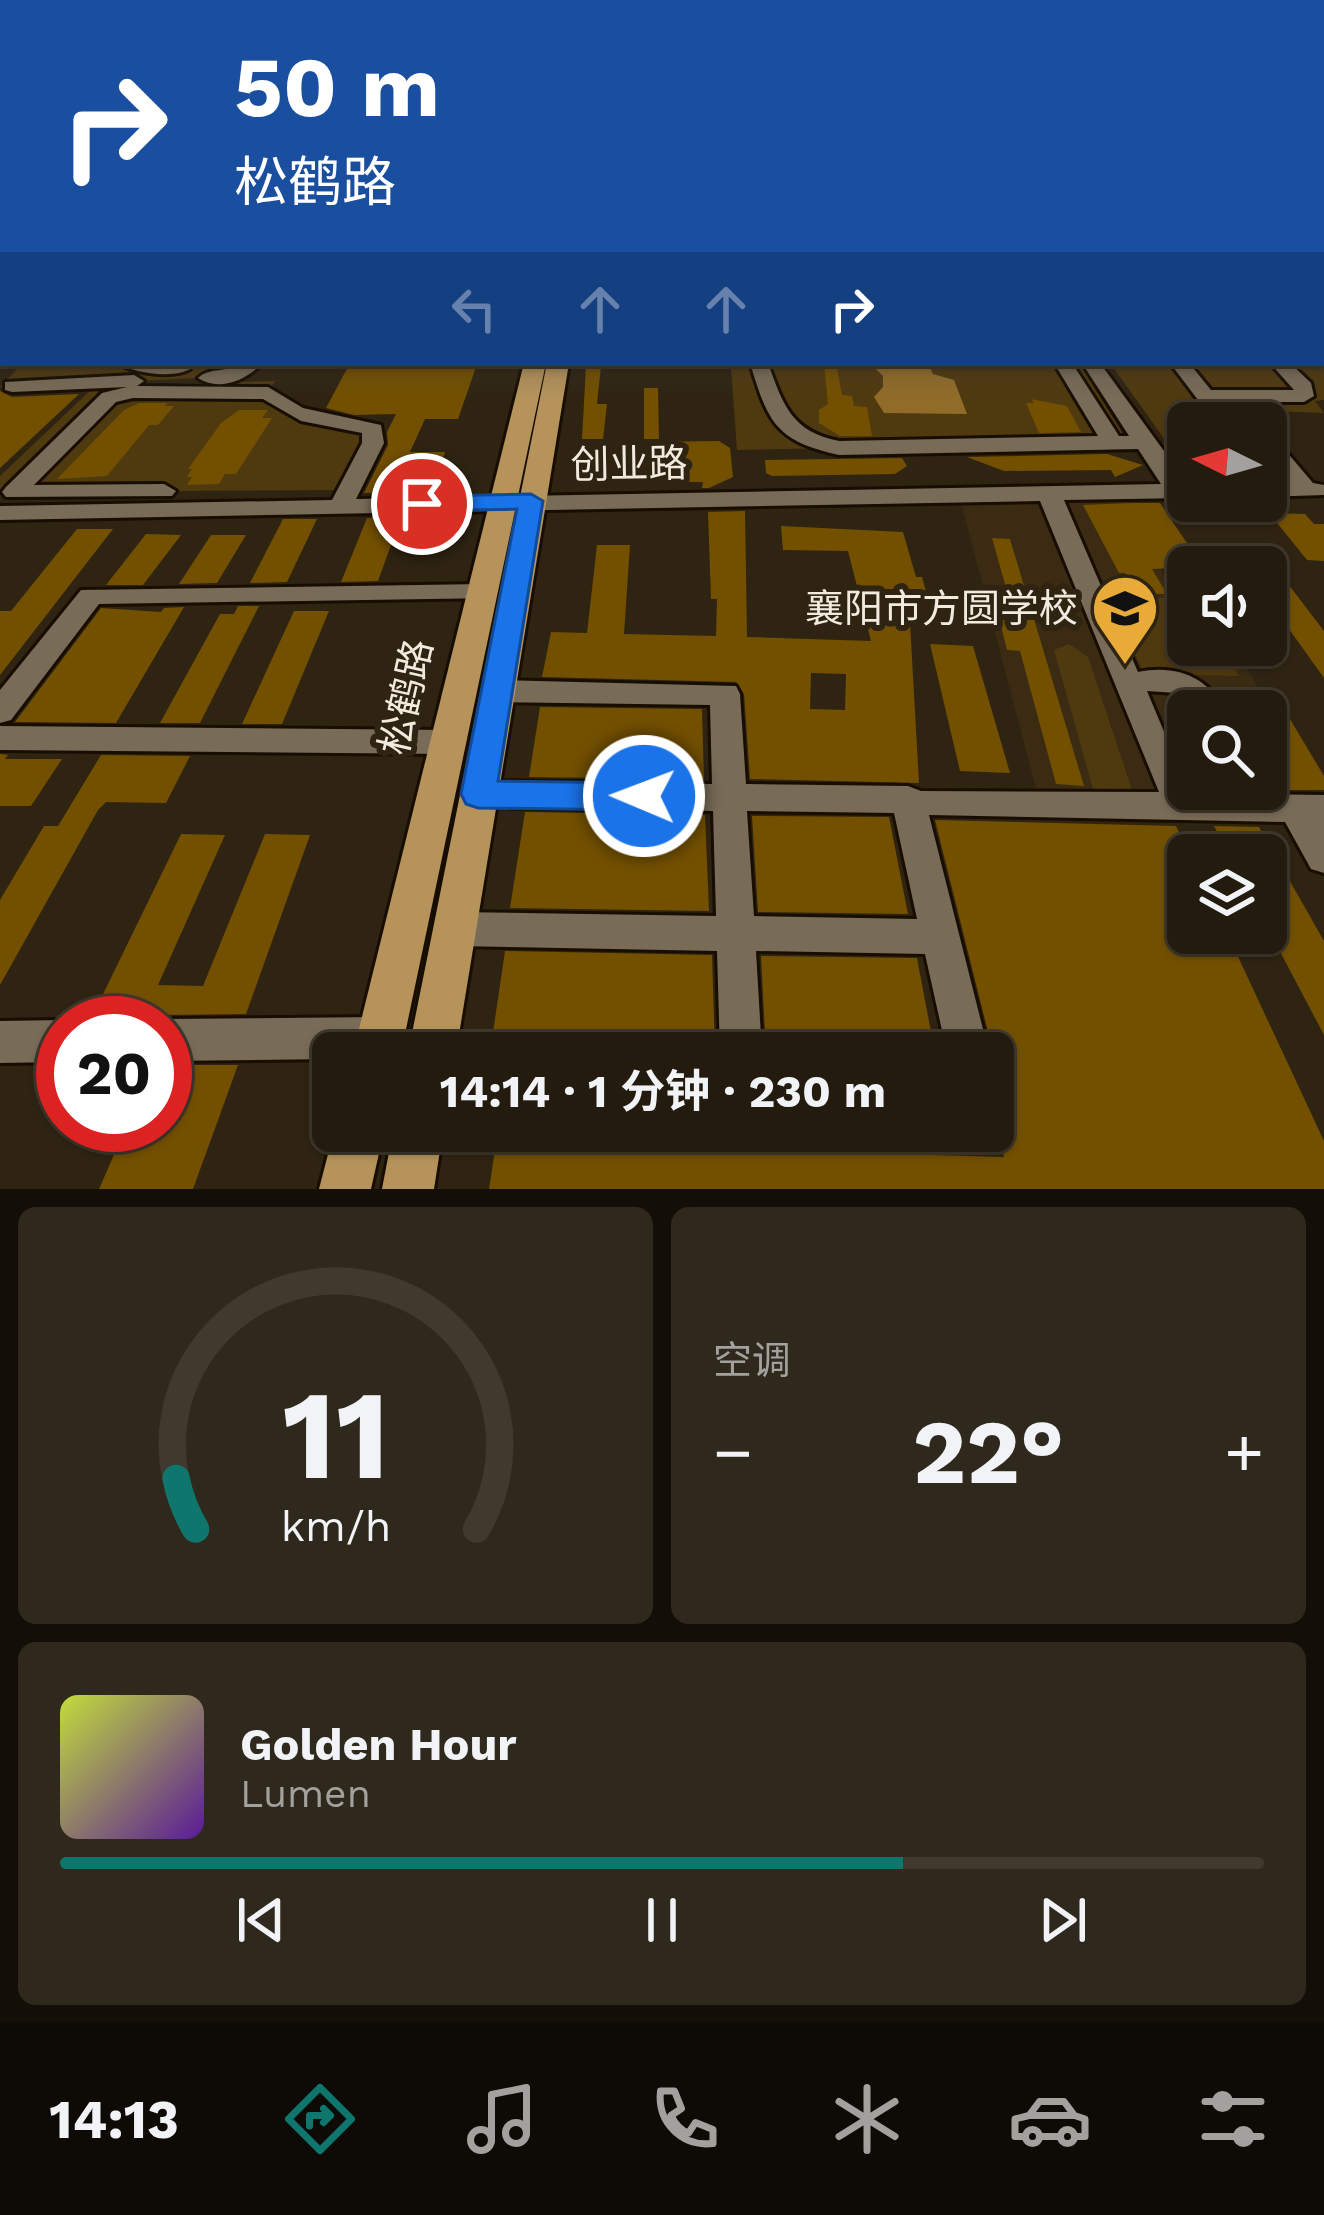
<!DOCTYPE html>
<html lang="zh">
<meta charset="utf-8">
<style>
:root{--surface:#231b0e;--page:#2f281c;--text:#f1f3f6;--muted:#a3a19e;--line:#40392e;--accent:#0f766e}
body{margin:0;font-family:"Work Sans","Noto Sans SC",sans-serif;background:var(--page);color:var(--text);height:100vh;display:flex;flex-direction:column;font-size:45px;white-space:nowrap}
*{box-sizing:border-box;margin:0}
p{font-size:39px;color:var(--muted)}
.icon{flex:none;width:66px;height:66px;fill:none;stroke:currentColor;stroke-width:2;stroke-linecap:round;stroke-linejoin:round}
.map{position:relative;height:1189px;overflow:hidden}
.details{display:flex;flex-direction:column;gap:18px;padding:18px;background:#130f08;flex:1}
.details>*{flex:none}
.banner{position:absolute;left:0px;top:0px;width:1326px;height:366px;box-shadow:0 3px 9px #0004,0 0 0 3px var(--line);background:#1a4fa0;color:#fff;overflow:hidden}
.needle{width:78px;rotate:275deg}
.buttons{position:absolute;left:1167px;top:402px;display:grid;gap:24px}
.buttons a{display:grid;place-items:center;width:120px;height:120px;border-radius:18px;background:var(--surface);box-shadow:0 3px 9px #0004,0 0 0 3px var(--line);font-size:60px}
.speed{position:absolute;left:36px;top:996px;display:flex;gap:24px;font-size:60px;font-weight:700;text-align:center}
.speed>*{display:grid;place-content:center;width:156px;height:156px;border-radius:50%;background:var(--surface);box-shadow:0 3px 9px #0004,0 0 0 3px var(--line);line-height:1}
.speed .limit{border:18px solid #d22;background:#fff;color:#111}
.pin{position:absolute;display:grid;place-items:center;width:102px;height:102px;color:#fff;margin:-51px;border:6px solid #fff;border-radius:50%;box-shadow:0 3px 12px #0007}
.me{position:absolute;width:132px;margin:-66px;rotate:271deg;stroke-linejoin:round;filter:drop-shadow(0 0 9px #0008)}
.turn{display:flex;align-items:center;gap:42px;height:252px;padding:0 36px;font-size:54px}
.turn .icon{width:156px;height:156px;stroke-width:2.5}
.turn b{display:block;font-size:84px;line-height:102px}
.lanes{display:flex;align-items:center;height:114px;padding:0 36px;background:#0003;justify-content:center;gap:60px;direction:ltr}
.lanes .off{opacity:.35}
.big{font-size:90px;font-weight:700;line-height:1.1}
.details .card{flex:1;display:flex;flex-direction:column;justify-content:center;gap:18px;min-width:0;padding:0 42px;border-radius:18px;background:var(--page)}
.details .dial{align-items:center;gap:0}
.dial svg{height:312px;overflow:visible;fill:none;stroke:var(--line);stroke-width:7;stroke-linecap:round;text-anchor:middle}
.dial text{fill:var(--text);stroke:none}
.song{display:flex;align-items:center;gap:36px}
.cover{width:144px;height:144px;border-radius:18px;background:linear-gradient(135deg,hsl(70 70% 55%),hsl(270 70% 35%))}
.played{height:12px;border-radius:6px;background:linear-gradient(90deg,var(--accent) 70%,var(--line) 70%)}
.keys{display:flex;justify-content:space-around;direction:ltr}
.heat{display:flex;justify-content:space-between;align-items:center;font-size:66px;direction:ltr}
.details .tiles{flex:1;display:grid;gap:18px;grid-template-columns:1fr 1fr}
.card:last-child{grid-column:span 2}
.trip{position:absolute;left:312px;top:1032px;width:702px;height:120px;border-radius:18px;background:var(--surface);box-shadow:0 3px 9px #0004,0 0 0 3px var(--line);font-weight:700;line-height:120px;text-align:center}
.tabs{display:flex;height:192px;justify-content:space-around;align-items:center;background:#0e0b06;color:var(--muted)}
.tabs .icon{width:84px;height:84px}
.tabs .current{color:var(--accent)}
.tabs b{font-size:54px;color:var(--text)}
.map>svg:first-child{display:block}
.built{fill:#3a2b12}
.green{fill:#4f390f}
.water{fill:#916c29}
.building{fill:#735000;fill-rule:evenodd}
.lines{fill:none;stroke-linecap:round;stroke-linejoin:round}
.minor-casing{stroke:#170d00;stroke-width:6}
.major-casing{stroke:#170d00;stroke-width:6}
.minor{fill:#786b57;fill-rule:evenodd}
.major{fill:#b5935b;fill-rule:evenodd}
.route{fill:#1a73e8;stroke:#114b97;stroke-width:3}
.labels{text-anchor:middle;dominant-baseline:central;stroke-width:12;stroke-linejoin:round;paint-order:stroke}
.street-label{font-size:39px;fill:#f1eade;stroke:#2f2412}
.poi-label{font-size:39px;fill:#f1eade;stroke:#2f2412;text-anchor:end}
</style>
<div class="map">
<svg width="1324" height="1189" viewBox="0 0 1324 1189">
<rect width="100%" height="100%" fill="#2f2412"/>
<path class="built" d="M1124 493 1172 592 1188 593V645H1234L1260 691 1220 689 1230 711H1188V789H1266V782L1279 807 1040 804 959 495Z"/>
<g class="green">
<path d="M1324 232V400L1315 401 1324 413 1241 410 1250 423H1188V472L1110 363H1323Z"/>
<path d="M23 363H253L222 377 0 387Z"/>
<path d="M682 363H1079L1128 442 737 450 731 368Z"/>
<path d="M275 381 268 393 289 413 373 430 349 490 0 492V476L95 386Z"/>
<path d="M1104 597 1188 598V645H1220L1239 676 1145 674Z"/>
<path d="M1069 644 1088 657 1132 790 1128 801 1099 795 1093 789 1054 650Z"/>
</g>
<path class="water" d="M870 363H928L933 374 954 380 967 414 884 413 874 397 883 387V376Z"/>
<g class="building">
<path d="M350 363 476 367 458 419H425L410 452H445L432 493H364L388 445 387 432 396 414 354 415 326 408Z"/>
<path d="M824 363H836L842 395 852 396 854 406 867 407 872 436H840L819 423V410L828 404Z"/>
<path d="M586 366H601L597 404H607L603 439H582Z"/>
<path d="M644 388H658L659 439H644Z"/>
<path d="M0 391 12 397 79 394 0 468Z"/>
<path d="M1031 399 1067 406 1081 432 1039 433 1026 403H1034Z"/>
<path d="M167 403 165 406H174L158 425H149L107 476 57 479 124 410 139 403Z"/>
<path d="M239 410H268L262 418H272L236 474H225L219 484 187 485 192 477H187L192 469H188L221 423Z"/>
<path d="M719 441 730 448 733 477 709 488H702L703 482H660L649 474 650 442Z"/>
<path d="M1107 454 1143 465 1115 477 1111 470 1004 471 967 457Z"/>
<path d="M902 458 907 466 895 474 772 476 766 473 765 460Z"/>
<path d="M1132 503H1160L1203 567 1152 569 1167 594H1136L1125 573H1119L1083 505Z"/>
<path d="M745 511 747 637 871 641 848 551 783 550 781 526 903 532 916 577H922L929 602 909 605 919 783 750 779 744 694 736 682 542 677 551 632 587 633 597 545H630L624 634 716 636 717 599H711L708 512ZM811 673 846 674 845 710 810 709Z"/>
<path d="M1269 513 1305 514 1314 524H1324V561L1307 560Z"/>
<path d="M401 517 378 581 341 582 367 518Z"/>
<path d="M283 519H317L287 582 250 583Z"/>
<path d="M77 529H113L0 675V611H11Z"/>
<path d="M146 534 181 535 143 585H106Z"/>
<path d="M211 535H246L217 583 179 584Z"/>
<path d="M992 538 1010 539 1084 786 1056 784 1020 651 1007 650 999 618 1015 620Z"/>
<path d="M1266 580H1285L1324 631V678L1266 597Z"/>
<path d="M238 606H259L200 723H160L220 614H234Z"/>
<path d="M184 607 116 723 15 722 101 608 161 612 164 608Z"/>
<path d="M294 611H329L282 724H242Z"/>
<path d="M930 644 973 646 1010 773 960 771Z"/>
<path d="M1266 699H1278L1324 776V790H1289L1266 749Z"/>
<path d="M540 707 702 709 704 779 529 777Z"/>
<path d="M0 754 8 755 5 759H62L31 806H0Z"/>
<path d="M101 755 190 756 166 803 106 802 98 810 0 985V900L44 826H58Z"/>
<path d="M525 812 705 815 709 911 510 908Z"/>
<path d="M752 816 889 817 908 914 758 912Z"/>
<path d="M935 820 1176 826 1188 851V933H1227L1324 1141V1189H489L496 1143 1004 1157 993 1109V1052Z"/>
<path d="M1214 826 1259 827 1324 941V1035L1266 925V855H1230Z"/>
<path d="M181 834 225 835 158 985 203 986 265 834 310 835 246 1014 165 1015 151 1023H89Z"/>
<path d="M505 951 712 955 715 1053H490Z"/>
<path d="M761 956 917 958 935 1053H766Z"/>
<path d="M165 1065H238L193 1189H99L127 1125H165Z"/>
</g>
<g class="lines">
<defs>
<g id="minor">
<path d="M1323 249 1324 250V260L1323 259Z"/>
<path d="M3 294V304L0 305V295Z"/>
<path d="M117 363H178L190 369C173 379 133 373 117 363Z"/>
<path d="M241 363H262C247 380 219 392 198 378 209 367 228 373 241 363Z"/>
<path d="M750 363H768C783 405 792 432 839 441L1098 436 1054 363H1072L1119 436H1129L1082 363H1100L1188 484V498L1064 500 1138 672C1177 664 1207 677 1227 711H1195L1176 693 1147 691 1188 789 1193 793 1324 795V873L1311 869 1285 822 929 815 989 1053H947L925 954 756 951 762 1053H720L717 951 454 946 440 941 435 929 440 917 454 912 716 916 713 811 479 807 467 803 462 794 467 785 479 781 712 784 710 705 497 702 486 699 482 691 486 683 497 680 736 686 740 694 746 784 908 786 921 791 1159 792 1040 501 0 520V506L332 500 362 443V433L301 421 263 399 133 398 116 402 34 485 164 484 176 491 172 496 6 497 2 492 6 487 102 393 127 387 12 392 5 390V382L134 375 144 381 137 386 268 387 303 408 381 425 384 443 356 499 1161 484 1138 449 839 455C775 441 768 422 750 363ZM747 811 894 813 917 919 754 916Z"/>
<path d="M1170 363H1189L1211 390H1294L1270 363H1290L1311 383 1314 396 1304 402H1205L1198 400Z"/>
<path d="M1266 435 1274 437 1313 483 1324 485V495L1266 497V483H1288L1266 456Z"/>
<path d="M483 584 496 592 493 598 99 604 11 720 0 723V690L81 590Z"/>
<path d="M0 726 448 730 459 734 464 742 459 750 448 754 0 750Z"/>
<path d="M380 1017 395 1023 401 1038 395 1053H333V1059L165 1061V1023H155L165 1019Z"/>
<path d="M63 1020 70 1023H63V1062L0 1063V1021Z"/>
</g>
<g id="major">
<path d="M524 363H546L401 1053H353Z"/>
<path d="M547 363H569L456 1053H408Z"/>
<path d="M334 1131H384L371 1189H319Z"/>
<path d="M393 1131H443L434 1189H382Z"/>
</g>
</defs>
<use href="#minor" class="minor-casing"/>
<use href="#major" class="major-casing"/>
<use href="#minor" class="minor"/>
<use href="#major" class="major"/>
</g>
<linearGradient id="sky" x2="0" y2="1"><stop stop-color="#1a140a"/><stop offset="0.58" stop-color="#474544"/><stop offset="1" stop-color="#474544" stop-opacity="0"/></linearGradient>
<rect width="1324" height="398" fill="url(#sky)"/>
<path class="route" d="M531 494 543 501 498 781 644 783 656 787 661 796 656 806 644 810 478 808 466 804 461 794 517 509 422 511 410 504 422 496Z"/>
<defs>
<symbol id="school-pin" viewBox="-11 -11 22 30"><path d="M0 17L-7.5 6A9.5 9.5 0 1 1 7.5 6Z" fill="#e8ab37" stroke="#2f2412"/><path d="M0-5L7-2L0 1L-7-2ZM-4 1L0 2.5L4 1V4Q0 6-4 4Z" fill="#111"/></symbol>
</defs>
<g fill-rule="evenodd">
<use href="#school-pin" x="1087" y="570" width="76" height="104"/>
</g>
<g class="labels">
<g class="street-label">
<text transform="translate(629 464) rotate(-1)">创业路</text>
<text transform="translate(406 697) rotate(-77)">松鹤路</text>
</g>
<g class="poi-label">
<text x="1078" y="608">襄阳市方圆学校</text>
</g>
</g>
</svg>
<div class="buttons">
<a><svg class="needle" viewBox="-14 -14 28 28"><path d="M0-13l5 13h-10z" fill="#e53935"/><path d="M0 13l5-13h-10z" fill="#a3a19e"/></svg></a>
<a><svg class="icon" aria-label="sound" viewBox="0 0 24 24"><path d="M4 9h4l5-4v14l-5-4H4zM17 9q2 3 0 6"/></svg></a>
<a><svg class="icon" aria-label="search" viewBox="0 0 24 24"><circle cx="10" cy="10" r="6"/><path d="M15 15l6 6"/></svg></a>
<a><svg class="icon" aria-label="layers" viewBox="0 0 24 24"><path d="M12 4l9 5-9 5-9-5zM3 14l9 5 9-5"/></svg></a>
</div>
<div class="speed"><div class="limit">20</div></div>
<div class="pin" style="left:422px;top:504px;background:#d93025"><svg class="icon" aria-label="arrive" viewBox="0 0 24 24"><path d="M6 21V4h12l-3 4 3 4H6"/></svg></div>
<svg class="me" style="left:644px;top:796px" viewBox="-20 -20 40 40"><circle r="17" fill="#1a73e8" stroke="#fff" stroke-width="3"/><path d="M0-11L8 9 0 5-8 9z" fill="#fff"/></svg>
<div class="trip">14:14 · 1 分钟 · 230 m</div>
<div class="banner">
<div class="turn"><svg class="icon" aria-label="right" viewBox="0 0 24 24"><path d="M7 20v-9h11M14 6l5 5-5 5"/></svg><div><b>50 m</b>松鹤路</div></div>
<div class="lanes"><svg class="icon off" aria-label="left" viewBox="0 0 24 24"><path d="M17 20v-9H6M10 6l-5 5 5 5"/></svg><svg class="icon off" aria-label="ahead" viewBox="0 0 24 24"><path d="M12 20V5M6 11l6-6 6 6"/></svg><svg class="icon off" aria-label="ahead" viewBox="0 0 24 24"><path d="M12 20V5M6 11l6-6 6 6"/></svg><svg class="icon" aria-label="right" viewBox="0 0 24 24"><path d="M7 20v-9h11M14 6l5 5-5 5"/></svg></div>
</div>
</div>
<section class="details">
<div class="tiles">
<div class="card dial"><svg viewBox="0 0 100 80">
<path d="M14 69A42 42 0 1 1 86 69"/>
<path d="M14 69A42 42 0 0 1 9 56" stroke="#0f766e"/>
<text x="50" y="56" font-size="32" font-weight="700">11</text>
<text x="50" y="72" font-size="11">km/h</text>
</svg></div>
<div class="card"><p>空调</p>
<div class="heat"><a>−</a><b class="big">22°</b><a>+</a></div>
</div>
<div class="card">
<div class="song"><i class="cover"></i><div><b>Golden Hour</b><p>Lumen</p></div></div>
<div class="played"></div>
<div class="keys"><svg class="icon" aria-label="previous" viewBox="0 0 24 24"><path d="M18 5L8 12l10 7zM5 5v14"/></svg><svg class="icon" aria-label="pause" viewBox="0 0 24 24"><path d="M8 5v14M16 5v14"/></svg><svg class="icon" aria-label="next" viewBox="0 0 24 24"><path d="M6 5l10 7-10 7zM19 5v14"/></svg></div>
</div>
</div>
</section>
<nav class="tabs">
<b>14:13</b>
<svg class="icon current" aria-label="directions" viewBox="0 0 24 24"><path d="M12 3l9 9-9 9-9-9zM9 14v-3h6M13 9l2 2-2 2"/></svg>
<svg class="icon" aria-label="music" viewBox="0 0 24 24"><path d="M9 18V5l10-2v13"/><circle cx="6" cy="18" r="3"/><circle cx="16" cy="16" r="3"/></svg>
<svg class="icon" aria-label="phone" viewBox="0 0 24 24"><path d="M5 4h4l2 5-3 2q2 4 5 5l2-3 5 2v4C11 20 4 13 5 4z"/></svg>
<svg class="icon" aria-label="climate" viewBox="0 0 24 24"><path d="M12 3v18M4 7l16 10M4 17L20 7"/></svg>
<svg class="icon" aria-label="car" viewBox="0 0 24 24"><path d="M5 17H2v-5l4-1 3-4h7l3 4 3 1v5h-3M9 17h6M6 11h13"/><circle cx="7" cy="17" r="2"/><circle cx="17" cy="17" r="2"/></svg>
<svg class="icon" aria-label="filters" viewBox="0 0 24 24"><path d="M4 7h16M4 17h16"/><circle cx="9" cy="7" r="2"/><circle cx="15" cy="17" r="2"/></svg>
</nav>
